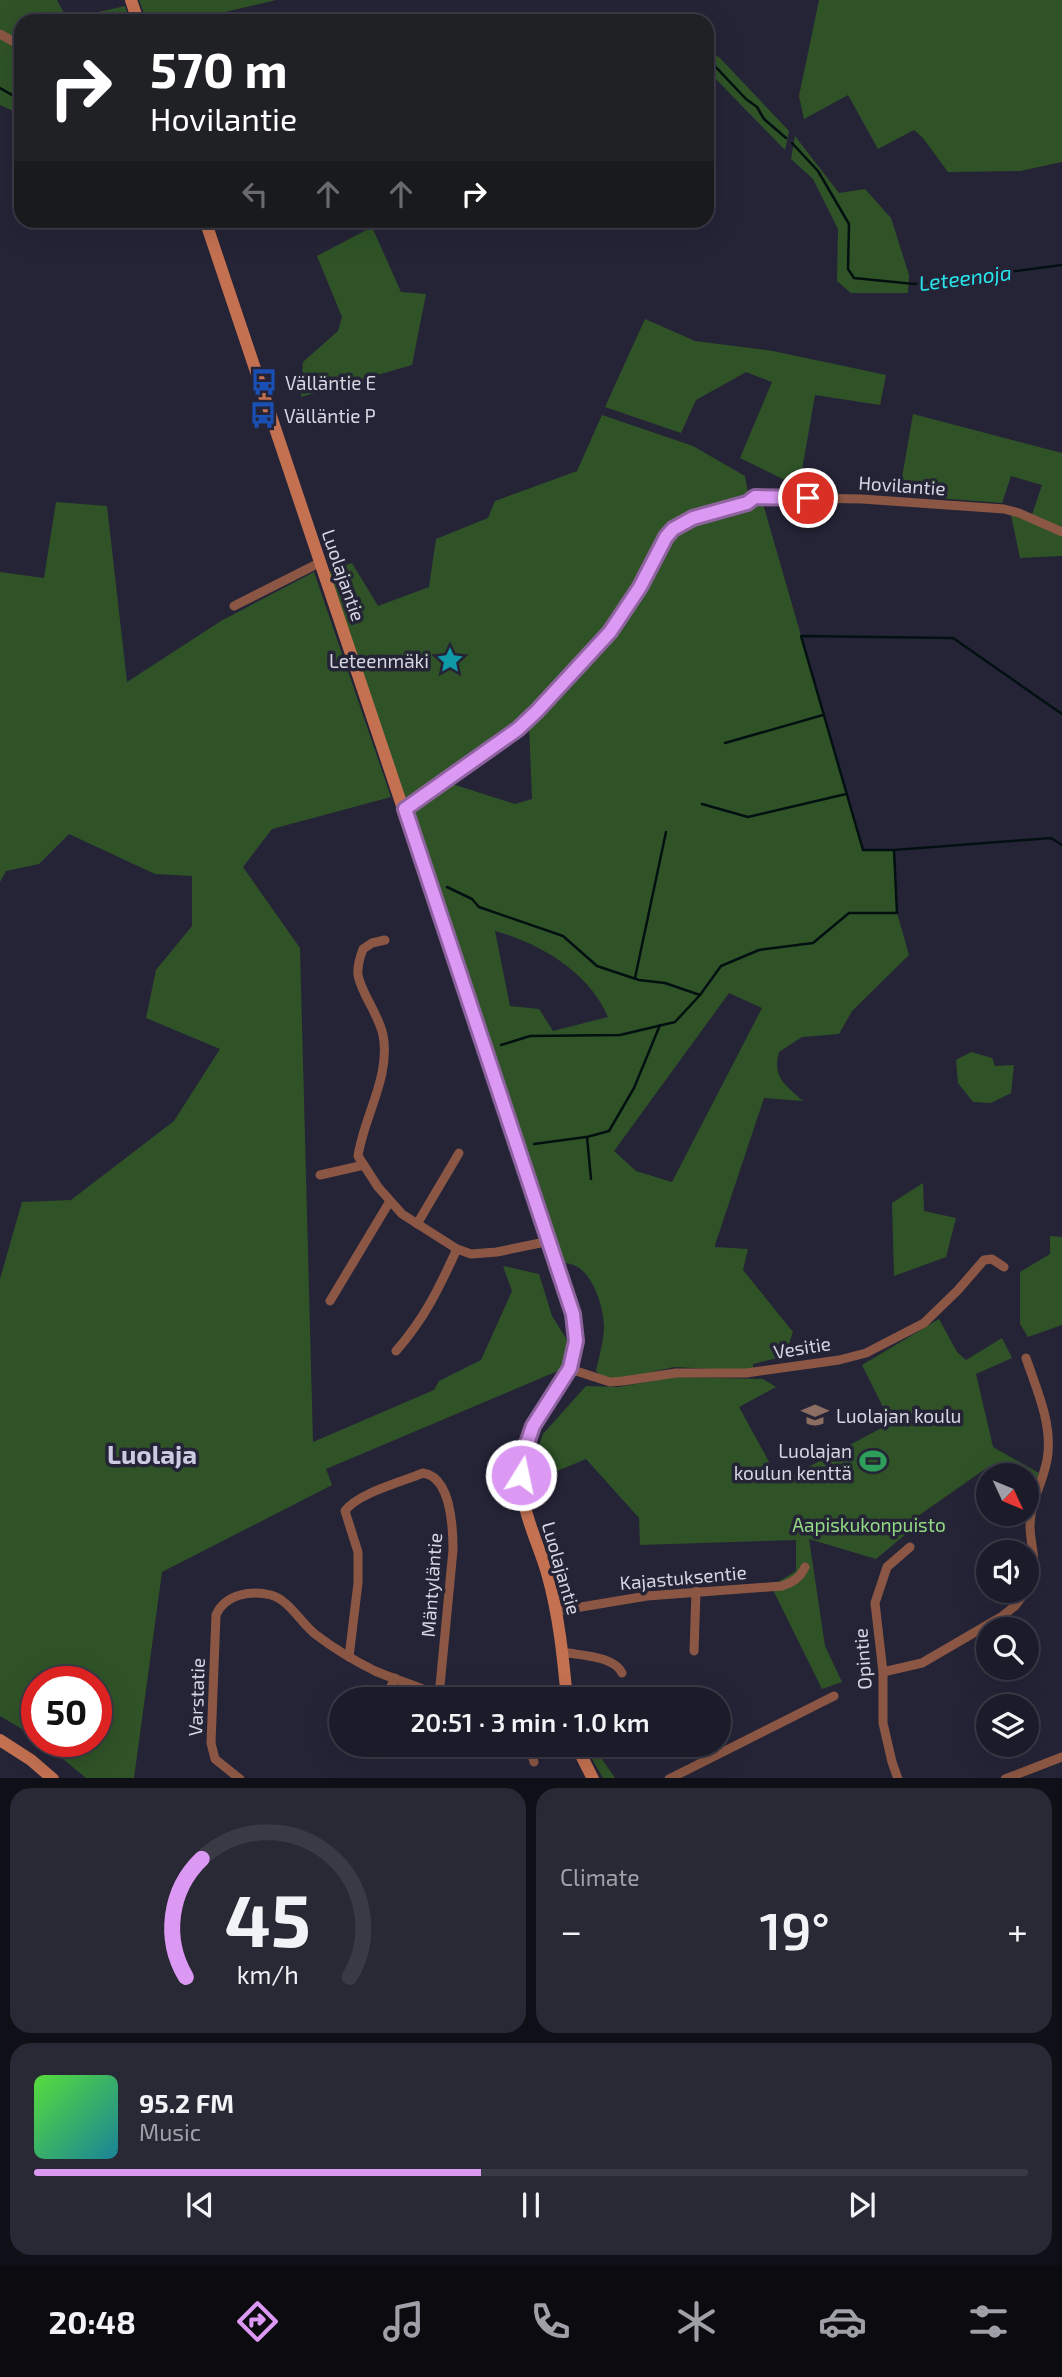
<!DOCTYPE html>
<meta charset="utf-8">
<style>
:root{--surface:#1c1b29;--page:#292835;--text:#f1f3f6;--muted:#a0a1a8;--line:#3a3946;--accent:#dc99f4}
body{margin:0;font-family:"Exo 2",sans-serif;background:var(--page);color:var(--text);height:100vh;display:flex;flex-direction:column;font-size:26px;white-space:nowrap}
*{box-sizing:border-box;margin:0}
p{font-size:23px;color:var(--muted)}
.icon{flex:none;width:38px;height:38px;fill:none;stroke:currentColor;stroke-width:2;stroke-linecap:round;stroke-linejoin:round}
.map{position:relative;height:1778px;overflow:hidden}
.drawer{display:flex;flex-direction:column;gap:10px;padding:10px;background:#0f0f17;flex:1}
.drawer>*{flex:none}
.banner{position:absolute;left:14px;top:14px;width:700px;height:214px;border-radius:21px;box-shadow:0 7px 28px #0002,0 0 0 2px var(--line);background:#202124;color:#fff;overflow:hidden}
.needle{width:46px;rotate:134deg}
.fabs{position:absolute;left:976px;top:1463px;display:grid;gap:14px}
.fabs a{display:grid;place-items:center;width:63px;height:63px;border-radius:50%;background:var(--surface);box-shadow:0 7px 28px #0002,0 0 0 2px var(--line);font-size:35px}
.speed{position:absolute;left:21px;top:1666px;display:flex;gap:14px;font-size:35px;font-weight:700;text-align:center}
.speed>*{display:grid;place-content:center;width:91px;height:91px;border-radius:50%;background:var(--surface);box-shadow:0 7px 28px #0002,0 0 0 2px var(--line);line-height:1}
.speed .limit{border:10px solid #d22;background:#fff;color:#111}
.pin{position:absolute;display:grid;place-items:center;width:60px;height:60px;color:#fff;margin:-30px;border:4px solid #fff;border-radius:50%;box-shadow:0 2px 7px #0007}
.me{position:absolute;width:77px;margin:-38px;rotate:10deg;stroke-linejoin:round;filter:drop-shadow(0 0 5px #0008)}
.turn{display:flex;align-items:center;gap:24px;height:147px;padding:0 21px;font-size:32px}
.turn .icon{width:91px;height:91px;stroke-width:2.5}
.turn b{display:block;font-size:49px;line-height:60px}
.lanes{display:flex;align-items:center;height:66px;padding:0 21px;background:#0003;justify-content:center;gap:35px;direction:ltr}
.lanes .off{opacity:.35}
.big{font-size:52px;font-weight:600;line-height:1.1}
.drawer .widget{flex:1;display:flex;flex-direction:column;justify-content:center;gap:10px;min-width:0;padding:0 24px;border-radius:21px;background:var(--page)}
.drawer .dial{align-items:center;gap:0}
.dial svg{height:182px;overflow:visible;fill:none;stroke:var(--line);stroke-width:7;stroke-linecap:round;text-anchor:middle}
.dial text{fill:var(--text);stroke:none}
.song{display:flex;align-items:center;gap:21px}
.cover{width:84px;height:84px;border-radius:10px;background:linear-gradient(135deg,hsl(110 70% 55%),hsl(190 70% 35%))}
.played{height:7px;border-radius:4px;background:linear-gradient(90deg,var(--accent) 45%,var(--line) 45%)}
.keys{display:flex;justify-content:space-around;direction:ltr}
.heat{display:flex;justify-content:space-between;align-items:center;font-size:38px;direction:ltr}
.drawer .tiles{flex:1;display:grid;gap:10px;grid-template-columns:1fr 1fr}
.widget:last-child{grid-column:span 2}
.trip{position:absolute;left:329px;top:1687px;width:402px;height:70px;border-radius:35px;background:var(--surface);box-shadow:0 7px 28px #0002,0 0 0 2px var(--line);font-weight:600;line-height:70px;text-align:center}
.tabs{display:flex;height:112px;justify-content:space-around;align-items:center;background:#0b0b10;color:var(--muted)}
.tabs .icon{width:49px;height:49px}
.tabs .on{color:var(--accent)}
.tabs b{font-size:32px;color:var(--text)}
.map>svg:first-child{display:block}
.green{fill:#2f5327;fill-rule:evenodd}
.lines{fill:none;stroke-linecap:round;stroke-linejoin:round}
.stream{stroke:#031011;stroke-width:2.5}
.street{stroke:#8b5744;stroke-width:9}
.secondary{stroke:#c37151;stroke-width:12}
.route-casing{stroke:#8f639f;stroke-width:18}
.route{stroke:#dc99f4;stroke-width:12}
.labels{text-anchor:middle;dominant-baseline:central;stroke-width:7;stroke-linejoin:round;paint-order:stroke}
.poi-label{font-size:19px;fill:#d6d6e3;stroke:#252437;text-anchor:start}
.street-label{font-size:19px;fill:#d6d6e3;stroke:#252437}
.park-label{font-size:19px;fill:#93da84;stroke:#252437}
.water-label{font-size:21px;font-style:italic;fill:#27e3ea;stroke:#252437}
.district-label{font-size:26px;font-weight:bold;fill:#cccbe4;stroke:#252437}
</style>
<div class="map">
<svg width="1062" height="1779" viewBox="0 0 1062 1779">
<rect width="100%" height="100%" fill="#252437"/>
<g class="green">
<path d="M0 0H57L67 19 125 6 130 21H21L20 114 0 105Z"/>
<path d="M139 0H276L187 21H147Z"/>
<path d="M819 0H1062V162L1020 171 948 172 923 138 914 130 878 149 848 95 804 119 799 96Z"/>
<path d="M707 50 720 58 789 131 785 150 707 70Z"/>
<path d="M795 136 839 193 865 189 891 218 909 275 908 293H851L837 281 838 229 813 179 791 159Z"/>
<path d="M372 227 401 292 426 294 412 365 301 397 303 362 338 331 342 317 317 256Z"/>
<path d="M645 319 695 341 773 351 886 375 880 405 815 395 799 487 740 458 772 382 746 372 696 400 681 433 605 407Z"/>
<path d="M913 414 1062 453V529L1032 515 1042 485 1011 476 1002 503 899 495Z"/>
<path d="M602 415 693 446 745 476 749 498 682 518 671 526 638 586 607 630 515 728 407 802 325 573 352 563 378 606 429 587 436 539 488 518 495 501 577 471Z"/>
<path d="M56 502 107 506 127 682 221 621 314 572 391 797 272 829 243 867 300 948 313 1442 434 1390 439 1381 481 1360 512 1291 503 1266 539 1274 552 1316 569 1343 565 1368 326 1469 332 1485 162 1572 134 1778H86L41 1741H96V1682H37V1738L0 1716V1279L22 1202 71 1200 174 1121 220 1049 146 1018 156 970 192 926V876L155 874 69 834 39 864 6 871 0 882V572L44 578Z"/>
<path d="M763 504 863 850H894L897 913 909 955 852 1011 839 1034 802 1037 779 1052C772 1078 786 1085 803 1101L764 1098 715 1245V1247L748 1249 743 1270 793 1332 785 1356 753 1364V1371L674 1367 625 1378H603L596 1371C599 1357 604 1340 604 1326 603 1303 590 1261 562 1263L548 1211 414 815 417 806 449 783 515 804 532 799 529 725 613 635 645 589 669 541 697 522ZM495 931C540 943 590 973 608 1017L553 1031 539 1009 510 1006ZM729 993 762 1008 672 1182 636 1171 614 1151Z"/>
<path d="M1011 515H1019L1062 535V556L1020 558Z"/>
<path d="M971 1052 992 1058 995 1066 1014 1065 1011 1093 991 1103 973 1102 958 1083 956 1060Z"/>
<path d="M923 1183 924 1211 956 1218 946 1257 894 1276 892 1203Z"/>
<path d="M1050 1236 1062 1237V1325L1028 1337 1020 1324V1272L1050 1254Z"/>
<path d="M939 1319 957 1352 966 1360 1002 1338 1012 1358 976 1374 993 1447 1039 1473 1034 1486 1027 1484V1475H1008L988 1467 918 1516 916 1533 906 1534 876 1559 809 1539 825 1646 842 1682 822 1689 773 1590V1585L796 1571V1540L640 1545 639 1518 586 1459 531 1482 536 1454 543 1434 586 1386 619 1387 674 1377 763 1379 776 1387 739 1407 780 1482 891 1423 862 1365Z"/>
<path d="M584 1745H623L602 1759 615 1778H603Z"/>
</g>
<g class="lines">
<g class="stream">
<path d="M707 61 711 62 746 99 757 107 764 119 786 138"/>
<path d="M0 88 21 100"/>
<path d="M792 143 818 171 849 224 848 269 854 278 914 284 1062 265"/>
<path d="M1062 714 953 638 801 636 863 850H894L1051 838 1062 845"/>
<path d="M725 743 823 715"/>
<path d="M702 804 748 817 846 794"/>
<path d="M447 887 472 899 479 907 563 936 597 966 639 980 665 983 700 995 721 966 759 950 813 943 849 913H897L894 850"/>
<path d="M635 978 666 832"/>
<path d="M501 1045 530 1036 620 1035 675 1022 700 995"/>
<path d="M534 1144 586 1137"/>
<path d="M591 1179 587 1137 609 1131 634 1088 660 1025"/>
</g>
<g class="street">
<path d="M0 34 21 46"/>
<path d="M234 606 319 563"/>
<path d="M405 809 518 729 531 717 610 632 640 587 666 537 673 529 693 518 747 503 755 497 862 499 1004 509 1019 513 1062 532"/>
<path d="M385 940 372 943 363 949C360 957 357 967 358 975 361 993 379 1015 383 1035 391 1076 364 1116 358 1156L378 1187 402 1214 457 1249 471 1254 497 1252 550 1241"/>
<path d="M320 1175 364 1165"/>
<path d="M417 1224 459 1153"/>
<path d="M330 1301 390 1201"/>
<path d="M396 1351C425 1318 439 1288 457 1249"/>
<path d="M1026 1358C1036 1388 1051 1420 1048 1453 1046 1478 1030 1500 1030 1526 1030 1547 1041 1570 1027 1590"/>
<path d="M570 1369 610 1382 623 1381 676 1373H746L839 1360 866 1353 924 1323 958 1290 984 1260 992 1259 1004 1267"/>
<path d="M557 1611 647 1596 782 1586C793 1582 800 1578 805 1567"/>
<path d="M694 1651 696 1591"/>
<path d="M563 1654 569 1653C586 1656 614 1657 622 1673"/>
<path d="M349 1657 358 1583V1552L345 1511C358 1493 402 1482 423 1473 451 1477 453 1527 453 1550L439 1696"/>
<path d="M883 1672 922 1663 1001 1617 1015 1606 1026 1591"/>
<path d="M385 1699 395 1678"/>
<path d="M529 1745 534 1762"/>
<path d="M240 1779 215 1759 211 1743 216 1615C225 1594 251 1590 271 1595 289 1600 301 1623 315 1634 333 1648 355 1661 375 1671 398 1681 423 1687 445 1699"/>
<path d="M669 1779 834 1696"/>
<path d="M898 1779 892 1762 883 1723V1672L875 1603 887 1567 910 1547"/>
<path d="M1005 1779 1062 1757"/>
</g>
<g class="secondary">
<path d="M131 0 138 21"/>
<path d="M205 220 573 1314C575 1332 577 1349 571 1366 568 1376 561 1385 555 1394 538 1419 524 1440 522 1471 519 1508 537 1539 547 1573 559 1615 563 1657 567 1699"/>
<path d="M0 1740 31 1760 53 1779"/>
<path d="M576 1745 593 1779"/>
</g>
</g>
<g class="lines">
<defs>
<path id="route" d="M521 1475 522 1458 533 1426 570 1368 576 1341 573 1314 405 809 518 729 537 711 610 632 640 587 666 537 673 529 693 518 747 503 755 497 808 498"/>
</defs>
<use href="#route" class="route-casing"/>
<use href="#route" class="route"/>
</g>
<defs>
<symbol id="bus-bare" viewBox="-9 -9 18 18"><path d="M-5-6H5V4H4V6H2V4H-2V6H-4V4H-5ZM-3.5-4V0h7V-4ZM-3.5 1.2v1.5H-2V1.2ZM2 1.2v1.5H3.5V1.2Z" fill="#1a4fb4" stroke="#252437" stroke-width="2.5" paint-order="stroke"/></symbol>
<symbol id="sight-bare" viewBox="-9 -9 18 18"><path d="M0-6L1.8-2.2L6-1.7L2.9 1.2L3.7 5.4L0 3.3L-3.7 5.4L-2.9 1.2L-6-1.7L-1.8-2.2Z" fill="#0f9aa8" stroke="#252437" stroke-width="2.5" paint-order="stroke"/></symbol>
<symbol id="school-bare" viewBox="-9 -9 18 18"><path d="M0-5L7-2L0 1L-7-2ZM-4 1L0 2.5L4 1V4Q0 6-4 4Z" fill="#8d6e63" stroke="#252437" stroke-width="2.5" paint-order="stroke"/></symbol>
<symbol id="stadium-bare" viewBox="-9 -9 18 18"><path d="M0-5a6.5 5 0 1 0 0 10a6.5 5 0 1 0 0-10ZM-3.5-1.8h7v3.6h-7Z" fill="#2e9e5b" stroke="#252437" stroke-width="2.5" paint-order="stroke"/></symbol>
</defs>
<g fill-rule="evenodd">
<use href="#bus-bare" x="245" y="363" width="38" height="38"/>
<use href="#bus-bare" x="244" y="396" width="38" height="38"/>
<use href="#sight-bare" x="431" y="641" width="38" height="38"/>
<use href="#school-bare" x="796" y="1396" width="38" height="38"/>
<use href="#stadium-bare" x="854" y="1442" width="38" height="38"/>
</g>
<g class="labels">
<g class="poi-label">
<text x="285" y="382">Välläntie E</text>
<text x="284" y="415">Välläntie P</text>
<text x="429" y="660" text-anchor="end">Leteenmäki</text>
<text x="836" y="1415">Luolajan koulu</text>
<text x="852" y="1450" text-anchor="end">Luolajan<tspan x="852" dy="22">koulun kenttä</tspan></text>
</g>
<g class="street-label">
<text transform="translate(902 485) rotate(4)">Hovilantie</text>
<text transform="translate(344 575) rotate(71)">Luolajantie</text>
<text transform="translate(802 1347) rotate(-9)">Vesitie</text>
<text transform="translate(562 1568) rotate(74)">Luolajantie</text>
<text transform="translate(683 1577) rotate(-5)">Kajastuksentie</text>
<text transform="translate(431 1585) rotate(-86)">Mäntyläntie</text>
<text transform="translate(862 1659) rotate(-94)">Opintie</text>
<text transform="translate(196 1697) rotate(-88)">Varstatie</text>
</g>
<g class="park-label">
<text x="869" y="1524">Aapiskukonpuisto</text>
</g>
<g class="water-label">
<text transform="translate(965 277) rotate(-7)">Leteenoja</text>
</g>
<g class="district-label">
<text x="152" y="1453">Luolaja</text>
</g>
</g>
</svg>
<div class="fabs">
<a><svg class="needle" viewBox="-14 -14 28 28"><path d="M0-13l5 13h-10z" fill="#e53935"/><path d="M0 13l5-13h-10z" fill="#a0a1a8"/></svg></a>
<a><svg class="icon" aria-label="sound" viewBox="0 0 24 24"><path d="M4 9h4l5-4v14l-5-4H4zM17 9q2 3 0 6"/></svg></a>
<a><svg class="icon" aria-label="search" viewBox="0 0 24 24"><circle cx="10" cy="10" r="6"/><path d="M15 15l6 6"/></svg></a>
<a><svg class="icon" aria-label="layers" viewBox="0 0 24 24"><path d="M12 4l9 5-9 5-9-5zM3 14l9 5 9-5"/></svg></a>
</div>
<div class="speed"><div class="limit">50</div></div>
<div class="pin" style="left:808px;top:498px;background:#d93025"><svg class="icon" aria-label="arrive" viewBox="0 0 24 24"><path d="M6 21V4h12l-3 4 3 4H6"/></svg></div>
<svg class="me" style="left:521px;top:1475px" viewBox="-20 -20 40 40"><circle r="17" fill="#dc99f4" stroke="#fff" stroke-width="3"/><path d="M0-11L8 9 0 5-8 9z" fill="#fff"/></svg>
<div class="trip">20:51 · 3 min · 1.0 km</div>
<div class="banner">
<div class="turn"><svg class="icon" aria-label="right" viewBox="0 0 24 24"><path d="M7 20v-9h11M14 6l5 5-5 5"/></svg><div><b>570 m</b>Hovilantie</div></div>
<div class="lanes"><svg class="icon off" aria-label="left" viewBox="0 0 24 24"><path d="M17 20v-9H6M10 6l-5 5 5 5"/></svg><svg class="icon off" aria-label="ahead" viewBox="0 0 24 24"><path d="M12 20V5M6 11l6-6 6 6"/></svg><svg class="icon off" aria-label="ahead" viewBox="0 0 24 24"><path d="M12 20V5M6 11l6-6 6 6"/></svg><svg class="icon" aria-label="right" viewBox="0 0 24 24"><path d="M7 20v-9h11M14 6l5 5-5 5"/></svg></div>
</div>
</div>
<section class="drawer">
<div class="tiles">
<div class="widget dial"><svg viewBox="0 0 100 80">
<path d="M14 69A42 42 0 1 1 86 69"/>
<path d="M14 69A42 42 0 0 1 21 17" stroke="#dc99f4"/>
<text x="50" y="56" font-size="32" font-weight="700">45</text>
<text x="50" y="72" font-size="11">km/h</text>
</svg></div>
<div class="widget"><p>Climate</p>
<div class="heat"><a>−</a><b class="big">19°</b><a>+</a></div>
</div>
<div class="widget">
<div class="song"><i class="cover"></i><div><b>95.2 FM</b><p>Music</p></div></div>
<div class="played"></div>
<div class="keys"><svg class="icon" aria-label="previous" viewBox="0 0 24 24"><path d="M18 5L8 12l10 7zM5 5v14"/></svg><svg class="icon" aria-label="pause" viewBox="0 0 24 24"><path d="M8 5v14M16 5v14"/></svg><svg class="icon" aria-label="next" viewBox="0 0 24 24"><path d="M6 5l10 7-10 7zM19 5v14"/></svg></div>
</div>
</div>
</section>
<nav class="tabs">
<b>20:48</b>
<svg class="icon on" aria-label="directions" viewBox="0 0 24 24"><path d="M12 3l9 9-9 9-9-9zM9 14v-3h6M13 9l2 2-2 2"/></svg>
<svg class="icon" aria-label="music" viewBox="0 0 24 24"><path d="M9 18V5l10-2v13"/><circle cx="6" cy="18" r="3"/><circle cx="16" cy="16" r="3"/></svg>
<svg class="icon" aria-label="phone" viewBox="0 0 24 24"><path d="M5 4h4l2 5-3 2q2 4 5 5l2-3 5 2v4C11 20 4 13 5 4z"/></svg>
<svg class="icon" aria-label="climate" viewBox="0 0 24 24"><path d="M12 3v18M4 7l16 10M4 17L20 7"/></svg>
<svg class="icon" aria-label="car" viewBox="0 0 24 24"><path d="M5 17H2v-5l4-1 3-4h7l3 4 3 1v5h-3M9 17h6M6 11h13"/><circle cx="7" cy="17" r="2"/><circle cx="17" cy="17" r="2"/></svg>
<svg class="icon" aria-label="filters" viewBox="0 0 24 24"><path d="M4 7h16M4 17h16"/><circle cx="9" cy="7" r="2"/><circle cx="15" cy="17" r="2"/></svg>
</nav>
